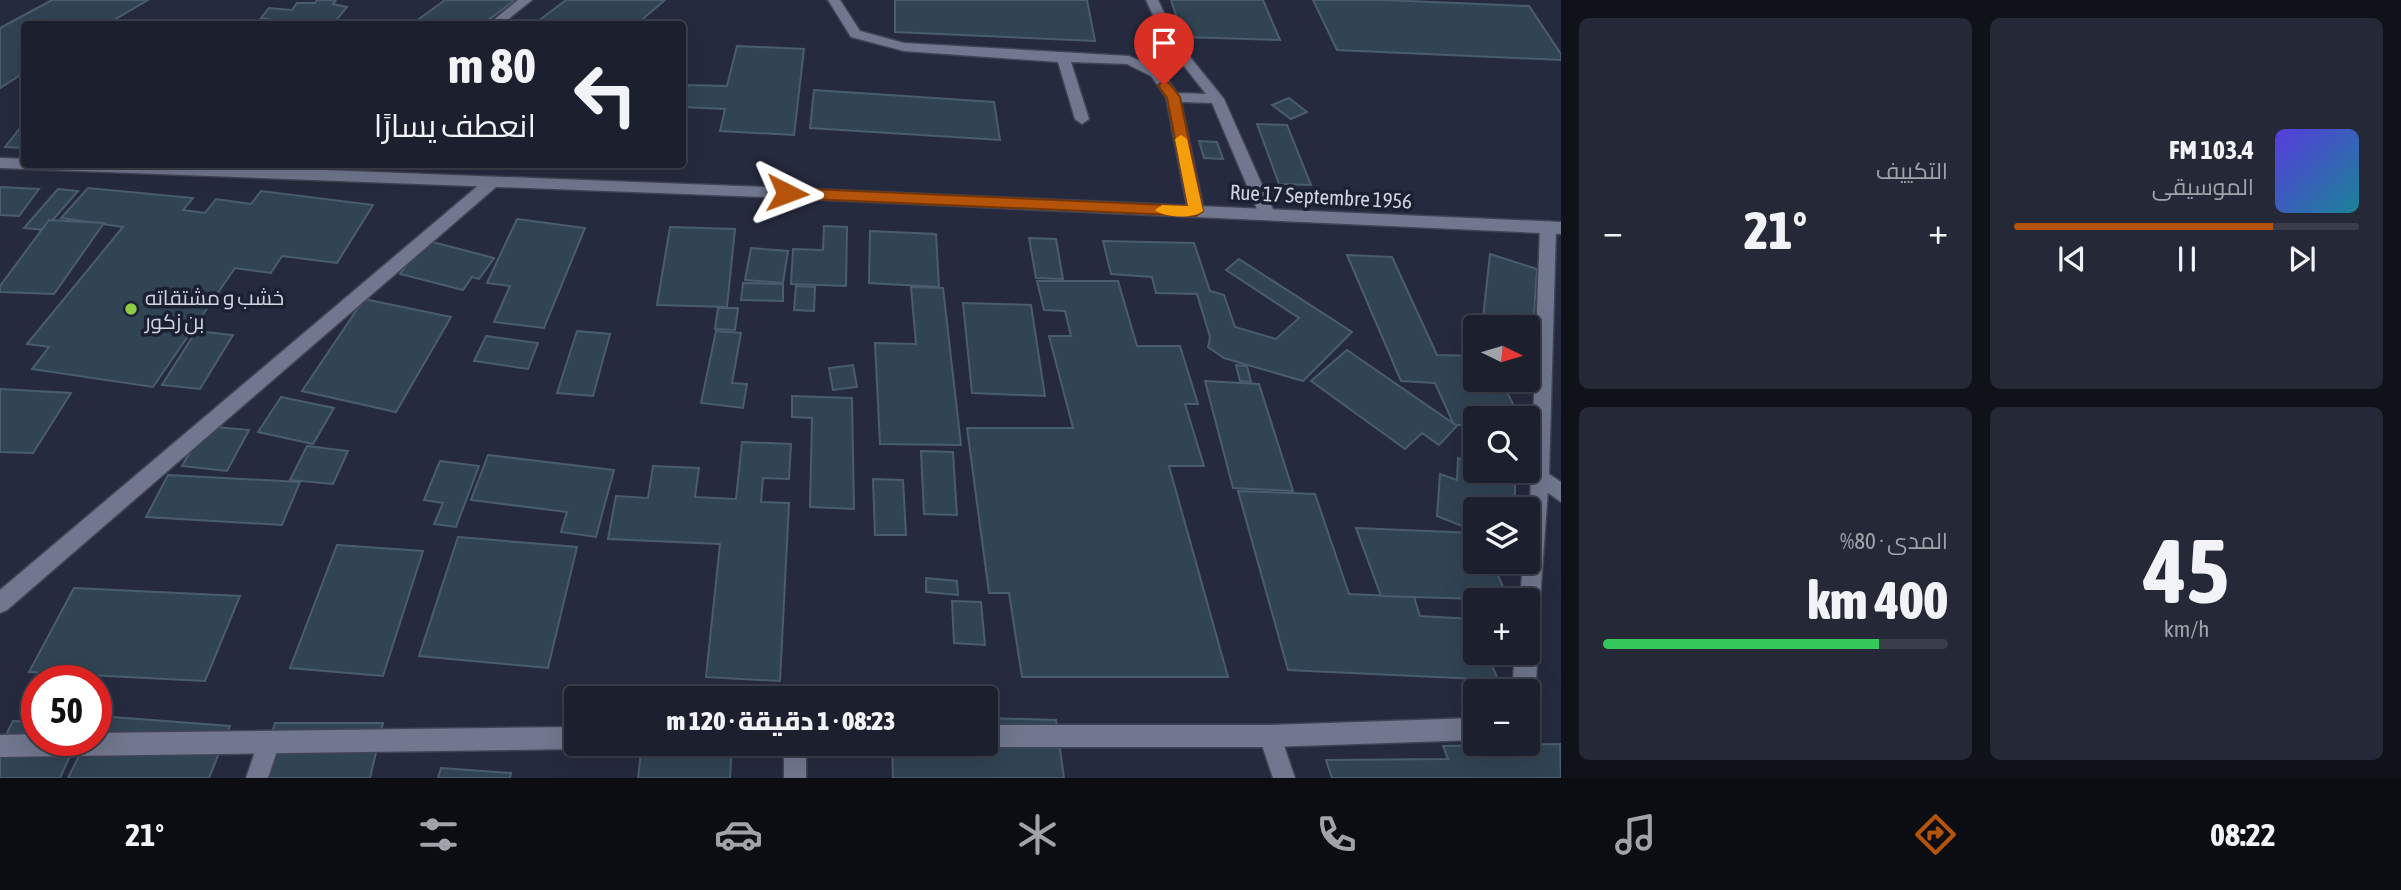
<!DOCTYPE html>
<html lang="ar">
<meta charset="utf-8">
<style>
:root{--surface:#1c202e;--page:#252836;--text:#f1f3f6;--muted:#a0a3aa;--line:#3a3e4a;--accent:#b45309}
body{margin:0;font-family:"Asap Condensed",Cairo,sans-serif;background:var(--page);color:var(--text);direction:rtl;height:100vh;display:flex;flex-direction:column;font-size:26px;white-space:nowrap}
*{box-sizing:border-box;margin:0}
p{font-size:23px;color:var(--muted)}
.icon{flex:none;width:38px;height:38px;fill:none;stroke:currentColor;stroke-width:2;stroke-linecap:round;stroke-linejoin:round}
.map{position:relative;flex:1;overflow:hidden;direction:ltr}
.panel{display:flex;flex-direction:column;gap:18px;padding:18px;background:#0f1219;width:840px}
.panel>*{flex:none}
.hud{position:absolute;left:21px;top:21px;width:665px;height:147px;border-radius:7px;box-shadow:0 7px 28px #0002,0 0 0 2px var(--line);direction:rtl;background:#1c202e;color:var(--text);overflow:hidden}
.needle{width:46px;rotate:95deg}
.fabs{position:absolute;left:1463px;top:315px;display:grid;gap:14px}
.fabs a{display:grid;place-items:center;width:77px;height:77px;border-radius:7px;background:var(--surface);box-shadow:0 7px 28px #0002,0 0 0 2px var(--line);font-size:35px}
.speed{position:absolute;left:21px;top:665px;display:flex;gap:14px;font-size:35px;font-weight:700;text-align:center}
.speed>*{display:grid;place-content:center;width:91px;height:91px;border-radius:50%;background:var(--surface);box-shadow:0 7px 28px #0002,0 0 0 2px var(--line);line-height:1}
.speed .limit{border:10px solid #d22;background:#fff;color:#111}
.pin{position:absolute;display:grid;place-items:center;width:60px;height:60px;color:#fff;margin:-72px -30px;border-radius:50% 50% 50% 0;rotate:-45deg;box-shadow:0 0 7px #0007}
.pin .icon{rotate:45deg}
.me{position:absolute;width:77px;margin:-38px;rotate:93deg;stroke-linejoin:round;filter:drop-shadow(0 0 5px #0008)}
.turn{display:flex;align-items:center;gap:24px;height:147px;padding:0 35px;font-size:32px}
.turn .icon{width:91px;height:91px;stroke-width:2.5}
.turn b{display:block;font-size:49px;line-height:60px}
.big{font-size:52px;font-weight:800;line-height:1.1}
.panel .card{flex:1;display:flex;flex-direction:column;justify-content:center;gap:10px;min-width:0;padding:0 24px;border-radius:10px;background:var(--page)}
.panel .dial{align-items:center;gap:0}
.dial b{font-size:91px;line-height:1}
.song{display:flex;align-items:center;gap:21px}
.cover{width:84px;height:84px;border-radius:10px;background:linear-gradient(135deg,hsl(250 70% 55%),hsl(190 70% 35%))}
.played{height:7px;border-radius:4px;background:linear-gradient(90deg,var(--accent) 75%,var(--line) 75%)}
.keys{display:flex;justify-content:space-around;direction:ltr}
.heat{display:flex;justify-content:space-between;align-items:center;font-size:38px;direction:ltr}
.charge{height:10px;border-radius:5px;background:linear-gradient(90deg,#34c759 80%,var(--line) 0)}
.panel .tiles{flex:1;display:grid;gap:18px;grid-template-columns:repeat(2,1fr)}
.trip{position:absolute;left:564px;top:686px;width:434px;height:70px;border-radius:7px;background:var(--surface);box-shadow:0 7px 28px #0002,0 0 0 2px var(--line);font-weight:800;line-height:70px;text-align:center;direction:rtl}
.dock{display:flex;height:112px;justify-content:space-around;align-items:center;background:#0b0d12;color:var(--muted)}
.dock .icon{width:49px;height:49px}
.dock .active{color:var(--accent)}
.dock b{font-size:32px;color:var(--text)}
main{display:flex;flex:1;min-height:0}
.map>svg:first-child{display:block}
.building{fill:#314454;stroke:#495d6e;stroke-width:2}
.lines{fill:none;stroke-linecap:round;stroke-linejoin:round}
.service-casing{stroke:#414455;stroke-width:3}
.minor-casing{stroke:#414455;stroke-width:3}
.tertiary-casing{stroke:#414455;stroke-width:3}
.secondary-casing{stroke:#414455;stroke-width:3}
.service{fill:#71778e;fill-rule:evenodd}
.minor{fill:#71778e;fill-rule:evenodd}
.tertiary{fill:#71778e;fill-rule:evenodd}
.secondary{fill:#71778e;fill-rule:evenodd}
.route{fill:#b45309;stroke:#753606;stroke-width:2}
.slow{fill:#f59e0b}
.poi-dot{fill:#8fcd42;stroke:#1c2033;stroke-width:2.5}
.labels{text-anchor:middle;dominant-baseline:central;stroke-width:7;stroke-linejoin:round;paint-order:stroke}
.street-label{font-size:21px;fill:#d0d4e1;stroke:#1c2033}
.poi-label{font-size:21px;fill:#d0d4e1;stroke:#1c2033;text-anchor:start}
</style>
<main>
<section class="panel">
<div class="tiles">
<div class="card">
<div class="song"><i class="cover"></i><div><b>103.4 FM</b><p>الموسيقى</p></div></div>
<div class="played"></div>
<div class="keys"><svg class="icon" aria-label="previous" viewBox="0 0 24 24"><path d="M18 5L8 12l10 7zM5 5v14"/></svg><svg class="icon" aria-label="pause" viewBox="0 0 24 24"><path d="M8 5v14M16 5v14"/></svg><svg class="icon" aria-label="next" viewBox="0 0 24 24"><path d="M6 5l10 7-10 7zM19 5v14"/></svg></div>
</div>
<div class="card"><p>التكييف</p>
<div class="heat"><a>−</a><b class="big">21°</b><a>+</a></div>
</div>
<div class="card dial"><b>45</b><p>km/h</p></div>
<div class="card"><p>المدى · 80%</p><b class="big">400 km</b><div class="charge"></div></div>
</div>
</section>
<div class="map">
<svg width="1561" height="778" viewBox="0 0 1561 778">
<rect width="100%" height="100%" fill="#262a3e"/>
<g class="building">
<path d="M52 0H148L107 24H24V73L0 88V28Z"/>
<path d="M317 0H336L333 4 347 7 333 24H268L272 20 261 18 269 8 292 10 297 3H315Z"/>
<path d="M445 0H515L483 24H412Z"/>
<path d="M566 0H665L637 24H534Z"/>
<path d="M895 0H1087L1095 41 895 32Z"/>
<path d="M1171 0H1263L1280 40 1183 37Z"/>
<path d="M1313 0H1384L1529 6 1561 54V60L1337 50Z"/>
<path d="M737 46 804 49 794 135 720 131 725 109 683 107 688 85 727 86Z"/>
<path d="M814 90 994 102 1000 140 810 128Z"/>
<path d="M1289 98 1307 112 1291 119 1272 105Z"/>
<path d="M24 123V148L5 147Z"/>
<path d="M1257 124 1287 125 1311 185 1279 184Z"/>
<path d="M1199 141 1217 142 1223 159 1204 158Z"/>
<path d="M0 187 39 189 19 216 0 215Z"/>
<path d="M88 188 193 198 183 210 205 213 216 199 251 204 261 191 373 205 337 263 282 256 271 273 235 268 153 387 32 369 49 347 27 344 123 227 61 218Z"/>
<path d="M58 189 78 191 44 230 24 228Z"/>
<path d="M517 219 585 228 544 328 494 322 510 286 487 283Z"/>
<path d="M49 220 104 223 54 294 0 292V286Z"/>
<path d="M824 226 847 227 846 286 791 284 793 249 823 250Z"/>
<path d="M670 227 735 229 727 307 657 305Z"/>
<path d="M870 231 936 234 939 287 869 283Z"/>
<path d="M1029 238 1056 239 1063 279 1036 278Z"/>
<path d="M425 240 494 258 479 279 472 277 463 290 400 274Z"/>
<path d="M1103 241 1194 243 1210 291 1224 295 1235 327 1276 339 1299 318 1226 270 1239 259 1352 332 1303 381 1224 358 1208 347 1210 337 1197 294 1156 293 1152 277 1111 274Z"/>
<path d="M751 248 788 251 783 283 745 280Z"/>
<path d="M1490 254 1537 269 1529 389 1504 380H1528V327H1482Z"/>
<path d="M1347 255 1392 257 1437 355 1475 356V380H1491L1496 390H1506L1520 418H1475V425H1454L1435 383 1401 381Z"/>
<path d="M1037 281H1118L1137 346H1180L1198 404H1185L1204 466H1169L1228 677H1022L1009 593H989L967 428H1073L1049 336H1071L1065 311 1044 310Z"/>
<path d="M743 283 783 284V301L741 300Z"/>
<path d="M796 286 815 287 814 311 794 310Z"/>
<path d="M911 287 943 288 961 445 880 444 875 343 916 344Z"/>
<path d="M364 299 451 317 396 412 302 391Z"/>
<path d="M963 303 1031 305 1045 396 972 393Z"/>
<path d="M718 308H738L735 330 715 329Z"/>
<path d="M196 331 233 335 200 389 162 385Z"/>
<path d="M577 331 610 334 593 396 557 393Z"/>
<path d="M716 331 741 333 732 383 747 384 743 408 701 403Z"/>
<path d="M486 336 538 343 528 369 474 361Z"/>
<path d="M1347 350 1457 426 1439 445 1422 433 1405 449 1311 381Z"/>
<path d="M853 365 857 387 833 390 829 368Z"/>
<path d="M1236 365 1247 366 1251 382 1240 381Z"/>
<path d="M1205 381 1259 384 1293 491 1233 488Z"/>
<path d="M0 389 71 393 33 453 0 452Z"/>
<path d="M792 396 852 398 854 509 810 507 812 418 792 417Z"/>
<path d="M281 397 334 408 313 444 258 432Z"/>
<path d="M205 426 249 430 227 471 182 466Z"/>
<path d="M742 442 791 444 789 479 763 478 761 502 789 503 780 681 706 677 720 544 608 539 616 496 648 498 653 466 699 468 695 497 736 499Z"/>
<path d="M307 446 348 451 333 484 290 480Z"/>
<path d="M921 451 953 452 957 515 924 514Z"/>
<path d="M488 455 614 470 596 537 561 532 567 512 471 500Z"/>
<path d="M1458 458 1475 464V471H1493L1515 479V509H1475V531L1437 516 1440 474 1457 480Z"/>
<path d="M440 461 479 466 456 527 434 524 443 503 424 500Z"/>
<path d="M168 475 300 482 282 525 146 517Z"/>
<path d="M873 479 903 480 906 535H875Z"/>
<path d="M1238 491 1315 494 1349 594 1414 597 1420 616 1473 619 1475 653H1487L1498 680 1288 670Z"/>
<path d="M1356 528 1475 533V562H1492L1509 600 1381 596Z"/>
<path d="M458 537 577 547 548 668 419 656Z"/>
<path d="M337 545 423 551 383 676 290 668Z"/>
<path d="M926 578 957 581 958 595 926 592Z"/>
<path d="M74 588 240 596 205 681 29 672Z"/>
<path d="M952 601 981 602 985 645 954 643Z"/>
<path d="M99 716 230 726 209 778H68L87 740H96Z"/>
<path d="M985 718 1056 720 1064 778H893L892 744H985Z"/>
<path d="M13 721 37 722V740H77L60 778H0V747Z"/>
<path d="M275 723H383L370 778H258Z"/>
<path d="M642 744H732L730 778H638Z"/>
<path d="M1560 744 1561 778H1332L1326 760 1448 759 1443 746Z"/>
<path d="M441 768 511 773 510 778H438Z"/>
</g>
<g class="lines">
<defs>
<g id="service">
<path d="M518 0H532L502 24H489Z"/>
<path d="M828 0H840L860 31 904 43 1129 56 1161 70 1177 93 1206 94 1166 43 1146 0H1158L1178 42 1224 99 1275 214 1267 219 1259 214 1212 103 1181 102 1204 211 1196 216 1188 211 1166 97 1151 76 1127 64 1071 62 1089 119 1082 124 1075 119 1058 62 904 51 851 37Z"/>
<path d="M305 164H322L306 179H296L294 175Z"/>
</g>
<g id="minor">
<path d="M491 178 496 179 498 183 496 187 7 610 0 613V590L486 179Z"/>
<path d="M1540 468 1561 482V502L1533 482 1531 476 1533 470Z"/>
<path d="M1270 725 1278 728 1295 778H1273L1259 736 1262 728Z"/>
<path d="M269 731 277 734 280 742 268 778H246L261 734Z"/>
<rect x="784" y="744" width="22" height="34"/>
</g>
<g id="tertiary">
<path d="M1548 221 1556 227 1549 476 1538 628 1535 635 1528 638V600H1520L1523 562H1528L1540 227Z"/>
<path d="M1528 643 1533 646C1539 659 1538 690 1528 700V691H1512L1515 653H1528Z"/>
<path d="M1475 718V740L1270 747H985L977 744H985V725H1270Z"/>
<path d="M576 727V744H585L576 749 0 757V735L37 734V740H96V733Z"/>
</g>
<path id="secondary" d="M0 158 24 159V164H172L787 188 1561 222V234L787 198 0 168Z"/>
</defs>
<use href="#service" class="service-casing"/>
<use href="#minor" class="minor-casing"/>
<use href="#tertiary" class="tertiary-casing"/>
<use href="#secondary" class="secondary-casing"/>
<use href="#service" class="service"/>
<use href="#minor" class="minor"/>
<use href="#tertiary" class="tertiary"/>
<use href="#secondary" class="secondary"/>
</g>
<path class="route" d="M1164 81 1169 83 1180 97 1203 211 1196 216 787 198 780 193 787 188 1188 206 1167 98 1158 85Z"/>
<path class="slow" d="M1181 135 1187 139 1203 211C1194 219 1164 218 1155 210L1162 205 1188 206 1175 139Z"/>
<circle class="poi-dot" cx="131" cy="309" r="7"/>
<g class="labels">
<g class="street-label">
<text transform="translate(1321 196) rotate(3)">Rue 17 Septembre 1956</text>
</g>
<g class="poi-label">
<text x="145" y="297">خشب و مشتقاته<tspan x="145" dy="24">بن زكور</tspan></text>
</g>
</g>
</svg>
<div class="fabs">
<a><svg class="needle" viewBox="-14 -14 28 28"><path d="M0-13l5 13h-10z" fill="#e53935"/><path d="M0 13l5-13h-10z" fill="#a0a3aa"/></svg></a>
<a><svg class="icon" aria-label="search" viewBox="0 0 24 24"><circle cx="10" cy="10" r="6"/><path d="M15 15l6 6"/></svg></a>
<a><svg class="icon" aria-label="layers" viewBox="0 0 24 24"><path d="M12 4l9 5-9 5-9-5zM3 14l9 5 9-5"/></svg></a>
<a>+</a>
<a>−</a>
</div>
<div class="speed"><div class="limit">50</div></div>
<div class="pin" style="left:1164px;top:85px;background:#d93025"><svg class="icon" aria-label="arrive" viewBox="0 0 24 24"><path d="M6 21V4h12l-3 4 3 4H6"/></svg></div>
<svg class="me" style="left:787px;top:193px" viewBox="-20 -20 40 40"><path d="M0-17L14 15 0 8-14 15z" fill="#b45309" stroke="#fff" stroke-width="4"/></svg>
<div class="trip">08:23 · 1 دقيقة · 120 m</div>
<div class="hud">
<div class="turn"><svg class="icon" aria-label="left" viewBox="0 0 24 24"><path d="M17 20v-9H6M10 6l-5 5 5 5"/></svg><div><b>80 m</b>انعطف يسارًا</div></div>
</div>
</div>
</main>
<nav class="dock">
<b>08:22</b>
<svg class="icon active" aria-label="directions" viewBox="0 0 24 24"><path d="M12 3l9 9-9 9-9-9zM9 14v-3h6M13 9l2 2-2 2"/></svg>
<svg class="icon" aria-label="music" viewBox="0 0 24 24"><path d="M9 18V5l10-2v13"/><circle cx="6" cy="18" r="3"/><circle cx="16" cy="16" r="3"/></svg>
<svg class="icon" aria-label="phone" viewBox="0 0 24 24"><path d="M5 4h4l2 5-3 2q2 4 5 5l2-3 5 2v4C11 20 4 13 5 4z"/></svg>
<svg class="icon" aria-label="climate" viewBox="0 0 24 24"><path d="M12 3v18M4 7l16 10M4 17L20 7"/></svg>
<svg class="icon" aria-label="car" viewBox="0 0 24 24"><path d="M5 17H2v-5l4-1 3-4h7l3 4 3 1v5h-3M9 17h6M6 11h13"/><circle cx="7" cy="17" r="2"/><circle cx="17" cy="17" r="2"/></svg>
<svg class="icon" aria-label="filters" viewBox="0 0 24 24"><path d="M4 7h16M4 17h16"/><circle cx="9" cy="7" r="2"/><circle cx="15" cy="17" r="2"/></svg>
<b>21°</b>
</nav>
